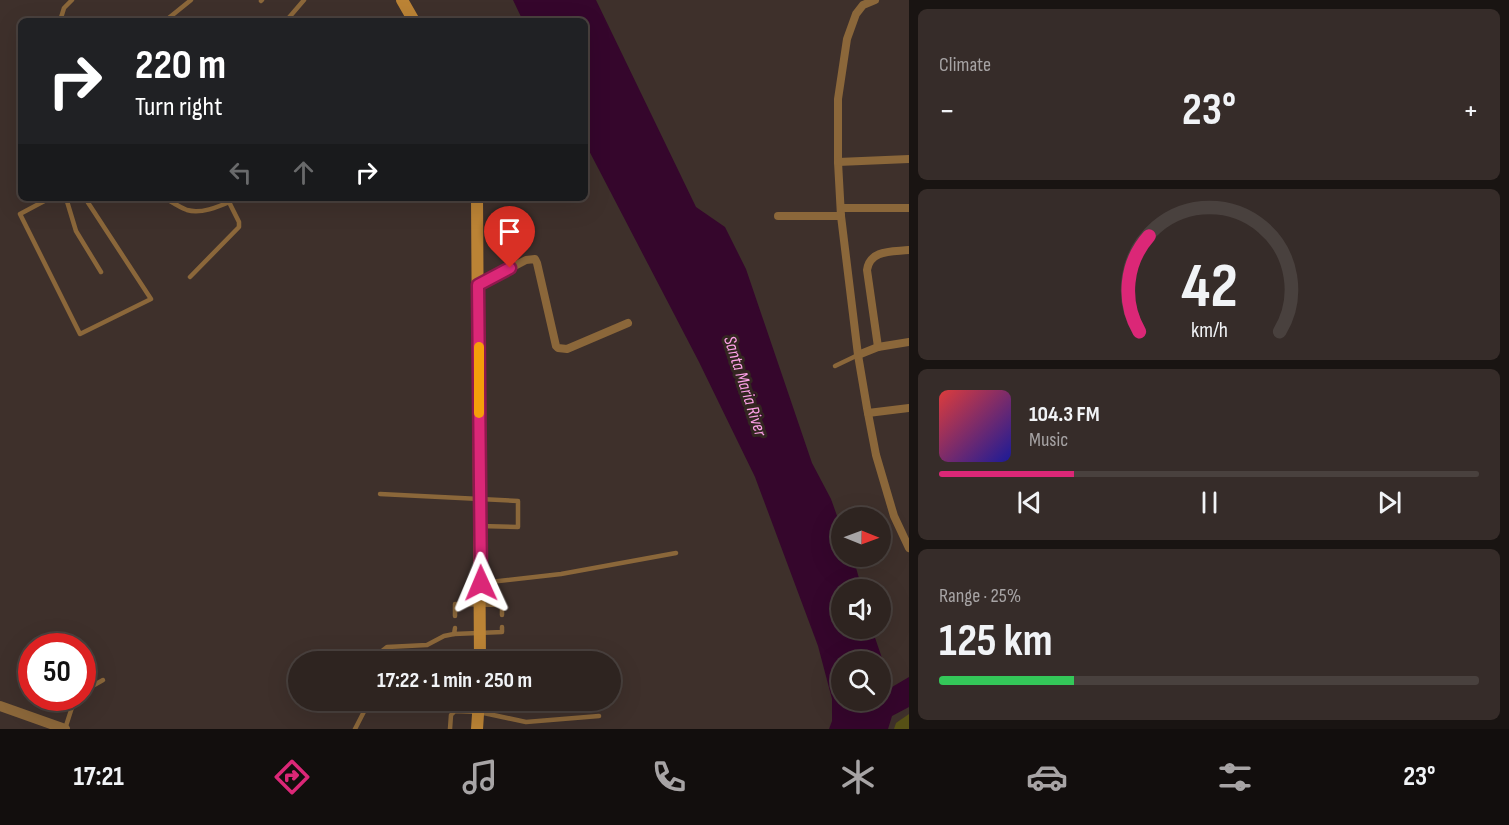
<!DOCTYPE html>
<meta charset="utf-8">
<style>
:root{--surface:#2e2420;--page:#362c29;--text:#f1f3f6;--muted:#a7a4a5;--line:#49413e;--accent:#db2777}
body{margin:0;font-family:"Sofia Sans Condensed",sans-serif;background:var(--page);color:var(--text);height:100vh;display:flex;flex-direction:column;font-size:22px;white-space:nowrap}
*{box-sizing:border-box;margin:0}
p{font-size:20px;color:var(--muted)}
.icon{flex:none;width:33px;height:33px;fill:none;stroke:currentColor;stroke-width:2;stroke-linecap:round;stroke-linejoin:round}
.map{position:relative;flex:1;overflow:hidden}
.panel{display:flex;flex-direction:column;gap:9px;padding:9px;background:#191412;width:600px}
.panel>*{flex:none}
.banner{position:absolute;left:18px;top:18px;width:570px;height:183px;border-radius:9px;box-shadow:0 6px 24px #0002,0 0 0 2px var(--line);background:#202124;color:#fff;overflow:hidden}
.needle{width:39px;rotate:91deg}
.controls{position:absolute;left:831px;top:507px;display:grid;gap:12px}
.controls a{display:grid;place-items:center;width:60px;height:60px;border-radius:50%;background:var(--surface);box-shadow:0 6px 24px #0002,0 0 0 2px var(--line);font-size:30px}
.speed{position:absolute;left:18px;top:633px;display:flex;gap:12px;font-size:30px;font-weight:700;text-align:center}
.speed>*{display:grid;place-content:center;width:78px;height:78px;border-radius:50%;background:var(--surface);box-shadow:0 6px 24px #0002,0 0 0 2px var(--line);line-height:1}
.speed .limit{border:9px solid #d22;background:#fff;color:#111}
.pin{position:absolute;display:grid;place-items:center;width:51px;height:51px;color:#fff;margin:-62px -26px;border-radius:50% 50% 50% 0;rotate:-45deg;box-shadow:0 0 6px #0007}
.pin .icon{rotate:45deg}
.me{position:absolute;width:66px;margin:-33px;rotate:359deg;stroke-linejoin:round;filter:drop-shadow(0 0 4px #0008)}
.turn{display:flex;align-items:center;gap:21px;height:126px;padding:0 18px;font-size:27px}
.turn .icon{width:78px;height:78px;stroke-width:2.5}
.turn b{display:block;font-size:42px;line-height:51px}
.lanes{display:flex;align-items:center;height:57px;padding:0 18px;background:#0003;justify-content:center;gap:30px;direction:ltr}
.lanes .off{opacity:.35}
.big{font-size:45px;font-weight:700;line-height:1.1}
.panel .tile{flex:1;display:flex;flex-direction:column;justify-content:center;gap:9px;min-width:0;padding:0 21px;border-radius:9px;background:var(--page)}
.panel .dial{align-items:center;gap:0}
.dial svg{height:156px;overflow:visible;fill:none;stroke:var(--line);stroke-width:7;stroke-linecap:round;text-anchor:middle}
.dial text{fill:var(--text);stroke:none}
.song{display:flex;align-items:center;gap:18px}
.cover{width:72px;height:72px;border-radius:9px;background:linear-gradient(135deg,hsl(0 70% 55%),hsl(240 70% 35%))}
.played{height:6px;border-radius:3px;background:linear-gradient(90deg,var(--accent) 25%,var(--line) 25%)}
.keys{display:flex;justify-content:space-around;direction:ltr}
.heat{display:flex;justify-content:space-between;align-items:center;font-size:33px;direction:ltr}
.charge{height:9px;border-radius:4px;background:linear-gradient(90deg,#34c759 25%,var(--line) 0)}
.trip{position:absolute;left:288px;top:651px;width:333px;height:60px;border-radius:30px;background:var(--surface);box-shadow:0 6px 24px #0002,0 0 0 2px var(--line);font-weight:700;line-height:60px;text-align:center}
.dock{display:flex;height:96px;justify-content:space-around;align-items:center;background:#120e0d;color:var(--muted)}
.dock .icon{width:42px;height:42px}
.dock .on{color:var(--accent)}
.dock b{font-size:27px;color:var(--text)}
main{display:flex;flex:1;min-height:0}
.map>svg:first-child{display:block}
.green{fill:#565015}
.water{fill:#35062c;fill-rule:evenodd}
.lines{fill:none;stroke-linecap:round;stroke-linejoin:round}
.service{stroke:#8b673a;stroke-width:4.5}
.minor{stroke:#8b673a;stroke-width:8}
.tertiary{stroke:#8b673a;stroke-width:10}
.secondary{stroke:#bb8335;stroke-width:12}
.route-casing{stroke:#8e194d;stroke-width:15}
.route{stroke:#db2777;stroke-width:10}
.slow{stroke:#f59e0b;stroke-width:10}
.labels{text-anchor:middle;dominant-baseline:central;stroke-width:6;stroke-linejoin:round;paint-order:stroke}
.water-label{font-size:18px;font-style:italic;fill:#fea1e8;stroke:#332621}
</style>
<main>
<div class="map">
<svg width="909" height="729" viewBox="0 0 909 729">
<rect width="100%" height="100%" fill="#3e302b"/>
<path class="green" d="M909 714V729H894L896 723Z"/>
<path class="water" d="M513 0H596L696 207 725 227 746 269 812 463 831 499 841 527 842 556 853 557 862 589 842 590V628L872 629 892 687 909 677V707L892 716 888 729H829L832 721V699L818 646 755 477 699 362 585 143V21H523ZM842 662H880V700H842Z"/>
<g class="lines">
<g class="service">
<path d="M261 1 262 0"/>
<path d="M60 21 64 8 72 0"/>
<path d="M165 21 191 0"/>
<path d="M286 21 304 0"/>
<path d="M50 198 20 214 80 334 151 299 85 198"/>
<path d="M66 198 76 231 101 272"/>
<path d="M165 198C172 202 179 207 187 210 203 215 224 204 239 198"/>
<path d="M190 277 239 227V222L229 202"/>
<path d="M835 366 858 355"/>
<path d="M380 494 518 501V527L480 526"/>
<path d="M481 583 561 574 676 553"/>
<path d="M455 616V604L502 605V615"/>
<path d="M455 628 454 634 502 632V627"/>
<path d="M377 662 382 651 387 647 427 645 444 636 454 634"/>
<path d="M82 692 103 680"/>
<path d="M65 729 75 698"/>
<path d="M355 729 370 700"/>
<path d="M450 729 451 715 455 711 479 712 526 722 599 716"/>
</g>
<g class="minor">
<path d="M875 0 863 5 856 14 847 39 838 99V162L841 216 858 355 867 408 876 455 894 516 909 548"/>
<path d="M838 162 909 159"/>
<path d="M841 208H909"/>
<path d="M778 216H841"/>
<path d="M478 285 526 260 535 259 537 263 556 346 558 348 567 349 628 323"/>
<path d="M878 347 867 270C870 249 893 252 909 250"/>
<path d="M858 355 878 347 909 342"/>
<path d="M868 413 909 408"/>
</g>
<path class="tertiary" d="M0 706 65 729"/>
<g class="secondary">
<path d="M402 0 414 21"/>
<path d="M477 198 480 662"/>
<path d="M477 729 479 700"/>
</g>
</g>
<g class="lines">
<defs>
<path id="route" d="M481 583 478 285 510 268"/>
</defs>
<use href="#route" class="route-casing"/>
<use href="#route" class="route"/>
<path class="slow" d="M479 347V413"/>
</g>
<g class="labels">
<g class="water-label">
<text transform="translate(745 386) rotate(72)">Santa Maria River</text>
</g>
</g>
</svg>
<div class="controls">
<a><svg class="needle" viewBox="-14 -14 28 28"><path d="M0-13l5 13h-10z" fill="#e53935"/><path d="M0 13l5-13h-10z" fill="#a7a4a5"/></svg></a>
<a><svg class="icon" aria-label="sound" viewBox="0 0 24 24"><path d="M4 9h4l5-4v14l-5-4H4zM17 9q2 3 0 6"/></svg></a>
<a><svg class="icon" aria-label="search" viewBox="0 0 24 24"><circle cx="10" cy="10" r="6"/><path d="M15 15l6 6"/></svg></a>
</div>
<div class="speed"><div class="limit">50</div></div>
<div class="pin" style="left:510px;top:268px;background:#d93025"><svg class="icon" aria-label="arrive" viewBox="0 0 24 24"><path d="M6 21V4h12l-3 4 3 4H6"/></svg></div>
<svg class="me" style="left:481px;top:583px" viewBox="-20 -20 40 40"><path d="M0-17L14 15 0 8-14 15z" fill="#db2777" stroke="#fff" stroke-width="4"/></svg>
<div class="trip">17:22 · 1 min · 250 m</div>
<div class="banner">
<div class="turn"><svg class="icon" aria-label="right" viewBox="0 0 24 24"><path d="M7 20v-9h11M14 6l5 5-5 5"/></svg><div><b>220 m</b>Turn right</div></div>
<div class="lanes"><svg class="icon off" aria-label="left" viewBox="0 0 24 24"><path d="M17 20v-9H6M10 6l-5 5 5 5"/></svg><svg class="icon off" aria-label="ahead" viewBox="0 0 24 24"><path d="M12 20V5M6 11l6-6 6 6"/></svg><svg class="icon" aria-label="right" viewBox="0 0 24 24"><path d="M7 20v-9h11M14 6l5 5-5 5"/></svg></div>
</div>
</div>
<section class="panel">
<div class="tile"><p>Climate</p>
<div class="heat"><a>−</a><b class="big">23°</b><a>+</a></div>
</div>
<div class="tile dial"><svg viewBox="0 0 100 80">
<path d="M14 69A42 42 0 1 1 86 69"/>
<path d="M14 69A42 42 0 0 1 19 20" stroke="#db2777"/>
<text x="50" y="56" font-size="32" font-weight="700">42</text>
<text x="50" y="72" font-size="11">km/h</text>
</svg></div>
<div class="tile">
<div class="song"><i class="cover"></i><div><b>104.3 FM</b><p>Music</p></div></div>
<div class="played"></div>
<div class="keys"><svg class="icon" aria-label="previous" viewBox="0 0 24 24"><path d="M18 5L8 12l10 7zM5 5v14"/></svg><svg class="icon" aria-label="pause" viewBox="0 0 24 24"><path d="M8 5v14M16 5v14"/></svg><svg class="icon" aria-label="next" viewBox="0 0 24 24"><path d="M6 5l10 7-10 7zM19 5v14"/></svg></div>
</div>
<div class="tile"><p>Range · 25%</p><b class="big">125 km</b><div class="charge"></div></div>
</section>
</main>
<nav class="dock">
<b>17:21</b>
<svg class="icon on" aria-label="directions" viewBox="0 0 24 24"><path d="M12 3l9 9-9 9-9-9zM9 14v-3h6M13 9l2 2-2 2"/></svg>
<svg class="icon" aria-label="music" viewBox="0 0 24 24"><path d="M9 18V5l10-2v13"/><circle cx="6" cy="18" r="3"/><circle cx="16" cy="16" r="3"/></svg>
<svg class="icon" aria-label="phone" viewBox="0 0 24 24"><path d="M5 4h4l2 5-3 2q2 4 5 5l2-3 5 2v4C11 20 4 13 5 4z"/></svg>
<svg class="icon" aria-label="climate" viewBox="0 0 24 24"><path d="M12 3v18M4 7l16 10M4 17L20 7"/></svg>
<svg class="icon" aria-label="car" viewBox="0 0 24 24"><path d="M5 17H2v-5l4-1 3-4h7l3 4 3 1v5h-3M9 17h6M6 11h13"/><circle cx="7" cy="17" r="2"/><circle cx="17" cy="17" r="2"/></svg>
<svg class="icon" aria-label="filters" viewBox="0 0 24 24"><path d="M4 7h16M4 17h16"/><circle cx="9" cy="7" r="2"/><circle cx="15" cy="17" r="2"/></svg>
<b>23°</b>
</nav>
